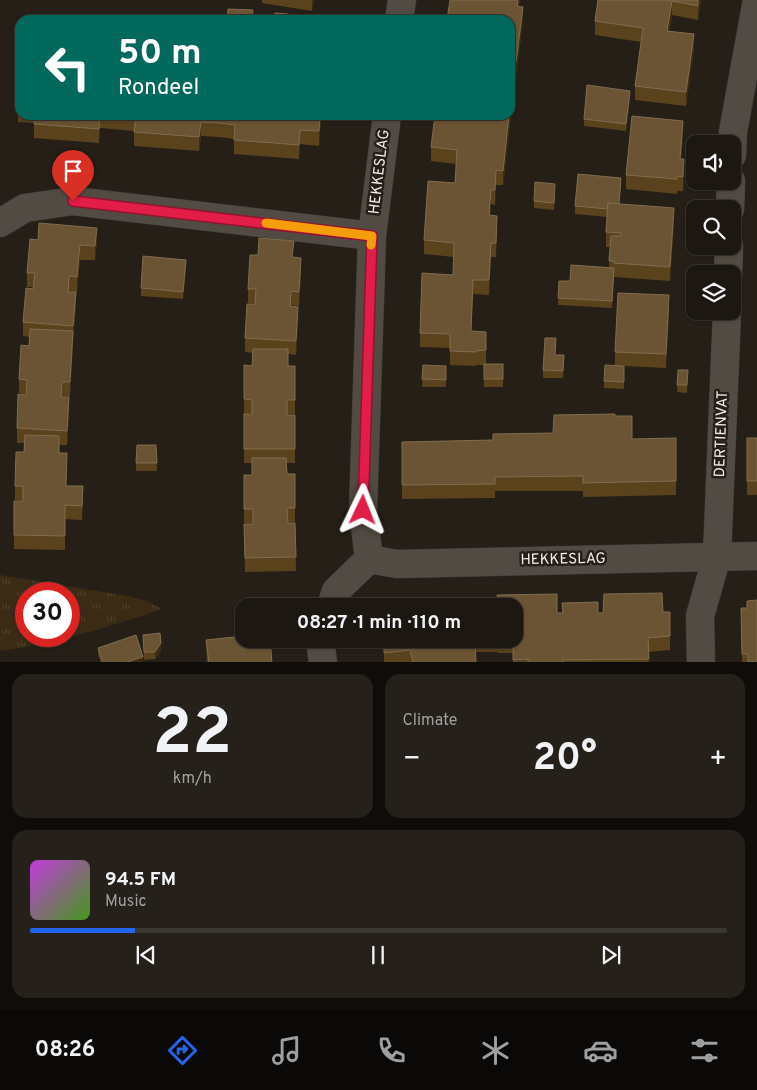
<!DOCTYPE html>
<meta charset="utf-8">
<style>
:root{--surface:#1c1711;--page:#25201a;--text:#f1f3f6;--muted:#a09f9f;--line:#3a3631;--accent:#2563eb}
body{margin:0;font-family:Overpass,sans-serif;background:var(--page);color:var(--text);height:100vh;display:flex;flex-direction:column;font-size:19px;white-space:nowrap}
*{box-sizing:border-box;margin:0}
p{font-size:16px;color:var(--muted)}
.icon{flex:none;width:28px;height:28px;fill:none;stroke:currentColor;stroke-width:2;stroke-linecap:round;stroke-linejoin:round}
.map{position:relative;height:662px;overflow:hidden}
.sheet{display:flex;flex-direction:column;gap:12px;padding:12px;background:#0f0d09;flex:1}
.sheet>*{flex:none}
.banner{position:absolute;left:15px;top:15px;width:500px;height:105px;border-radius:15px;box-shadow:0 1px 4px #0004,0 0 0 1px var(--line);background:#00695c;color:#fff;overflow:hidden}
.controls{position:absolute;left:686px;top:135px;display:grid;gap:10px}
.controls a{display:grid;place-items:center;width:55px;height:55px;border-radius:10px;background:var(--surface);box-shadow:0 1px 4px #0004,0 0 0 1px var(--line);font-size:25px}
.speed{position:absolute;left:15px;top:582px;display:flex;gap:10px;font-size:25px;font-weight:700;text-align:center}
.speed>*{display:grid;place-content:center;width:65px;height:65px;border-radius:50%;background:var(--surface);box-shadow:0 1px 4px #0004,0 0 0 1px var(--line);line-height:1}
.speed .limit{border:8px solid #d22;background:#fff;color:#111}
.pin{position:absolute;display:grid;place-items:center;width:42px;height:42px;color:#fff;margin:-51px -21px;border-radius:50% 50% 50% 0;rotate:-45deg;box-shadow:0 0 5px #0007}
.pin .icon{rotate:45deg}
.me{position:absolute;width:55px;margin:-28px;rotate:2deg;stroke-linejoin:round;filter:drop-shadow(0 0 4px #0008)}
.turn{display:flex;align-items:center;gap:18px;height:105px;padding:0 20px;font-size:22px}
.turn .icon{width:65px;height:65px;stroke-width:2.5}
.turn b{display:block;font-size:35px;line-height:42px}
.big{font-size:38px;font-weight:700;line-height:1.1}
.sheet .widget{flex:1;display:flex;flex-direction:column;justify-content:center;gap:8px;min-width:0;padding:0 18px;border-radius:15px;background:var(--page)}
.sheet .dial{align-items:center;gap:0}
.dial b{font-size:65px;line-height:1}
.song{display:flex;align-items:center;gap:15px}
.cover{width:60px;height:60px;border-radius:8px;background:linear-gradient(135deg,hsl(290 70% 55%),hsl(100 70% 35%))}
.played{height:5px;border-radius:2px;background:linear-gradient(90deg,var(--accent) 15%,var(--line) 15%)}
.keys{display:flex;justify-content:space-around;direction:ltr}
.heat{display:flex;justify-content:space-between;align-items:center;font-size:28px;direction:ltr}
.sheet .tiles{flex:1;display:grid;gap:12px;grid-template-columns:1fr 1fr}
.widget:last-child{grid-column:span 2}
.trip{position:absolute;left:235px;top:598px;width:288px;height:50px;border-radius:15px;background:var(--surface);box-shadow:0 1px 4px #0004,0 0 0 1px var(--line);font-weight:700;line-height:50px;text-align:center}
.tabs{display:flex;height:80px;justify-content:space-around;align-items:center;background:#0b0907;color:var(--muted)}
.tabs .icon{width:35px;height:35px}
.tabs .selected{color:var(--accent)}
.tabs b{font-size:22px;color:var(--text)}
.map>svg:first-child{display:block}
.grass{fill:url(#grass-tufts);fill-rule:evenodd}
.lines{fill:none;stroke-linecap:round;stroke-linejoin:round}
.minor-casing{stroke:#403b36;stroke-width:29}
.minor{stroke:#524b43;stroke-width:28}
.wall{fill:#5a421d}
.shaded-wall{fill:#3e2c12}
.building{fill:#6b5433;stroke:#806c4f}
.route-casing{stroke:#92132f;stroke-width:12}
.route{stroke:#e11d48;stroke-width:9}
.slow{stroke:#f59e0b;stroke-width:9}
.labels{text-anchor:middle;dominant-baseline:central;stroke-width:5;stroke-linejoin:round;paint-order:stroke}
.street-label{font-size:15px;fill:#f2eee8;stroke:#251f17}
</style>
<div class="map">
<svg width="757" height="663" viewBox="0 0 757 663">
<defs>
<pattern id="grass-tufts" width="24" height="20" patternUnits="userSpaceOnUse" patternTransform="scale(1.25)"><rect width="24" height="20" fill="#3c2b14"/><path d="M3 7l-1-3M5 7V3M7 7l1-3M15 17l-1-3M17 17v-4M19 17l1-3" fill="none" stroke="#4f402b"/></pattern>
</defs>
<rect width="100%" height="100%" fill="#251f17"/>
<path class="grass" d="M0 575 128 596 147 601 162 609C109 627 55 643 0 651ZM26 594H69V636H26Z"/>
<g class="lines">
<defs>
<g id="minor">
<path d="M399 20 402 0"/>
<path d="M732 155 733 132 757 0"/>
<path d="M730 209 731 181"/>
<path d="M0 223 25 208 73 201 372 236"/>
<path d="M728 274 729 246"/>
<path d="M369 559 363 510 372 236 387 115"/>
<path d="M369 559 397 564 757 556"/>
<path d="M331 606 336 591 369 559"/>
<path d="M320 639 323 663"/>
<path d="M701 663 700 616 717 556 727 311"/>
</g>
</defs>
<use href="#minor" class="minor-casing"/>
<use href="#minor" class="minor"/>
</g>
<g class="wall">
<path d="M262 0H314L312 11 262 3Z"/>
<path d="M520 0 519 6 523 21 516 76H510V20Z"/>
<path d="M598 0H701L698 20 672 15 669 31 694 48 686 106 635 100V86L641 42 595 35V21Z"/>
<path d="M20 76V115H321L319 146 300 144 299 159 234 154V139L218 137 201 136 199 151 134 146V131L100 128 99 143 34 138V123L18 122V108Z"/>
<path d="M630 98 626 131 584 126V119Z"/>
<path d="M511 115 503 185H496L495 205 491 204 490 215 497 230 496 257H491L489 295 473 294 471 331 486 346V364H503V387H484V365H476V366L450 365V348L420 347V333L453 275 454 257 424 254V240L455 183 456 164 431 161V147Z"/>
<path d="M683 135 681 159 684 173 683 191H677V194L626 189V175Z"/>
<path d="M621 186 619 204 674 222 670 281 614 277 612 308 558 305 559 281H570L609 267 610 247H606V232L607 217 575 214V206Z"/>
<path d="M555 191 554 210 534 208V201Z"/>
<path d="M38 240 97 242 95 260H80L77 292 69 291 76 306 73 340 70 396H62V397L69 412 67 445H59V453L66 486 83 500 82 520 65 519V550L14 549V501H23V500H15V486L24 452V443H17V428L26 394 19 393V379L29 346 30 337 23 336V322L33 287H27V273Z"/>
<path d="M294 257 301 272 299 306 291 305V306L298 321 296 355 288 354V366H295V414H287V415H295V463H286L287 474H295V522H288V523H295L296 571 245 572 244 524H253V523H244V475H252V463H244V414L252 415V414H244V365L252 366 253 353 245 352V338L255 303H248V289Z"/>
<path d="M186 268 183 299 141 296V288Z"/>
<path d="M669 310 666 368 624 366V389L604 388V381L615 365V352Z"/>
<path d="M556 355H564L563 378H543V370Z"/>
<path d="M423 365 446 366V387H422Z"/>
<path d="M678 370H688L687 393 677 392Z"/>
<path d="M615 416 632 439 676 438V495L583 497V491H495V498L402 499V442L493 440 553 433Z"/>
<rect x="747" y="438" width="10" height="57"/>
<path d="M156 445 157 471H136V463Z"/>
<path d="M757 600V663H742L741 608H747Z"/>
<path d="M562 603 598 613 670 612V650L648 652 649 663H513V653H498V652H476V663H384V639H514L557 613H562Z"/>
<path d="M143 635 161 651 155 659 144 660Z"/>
<path d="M206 640 272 663H207Z"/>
<path d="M98 648 143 663H101L98 655Z"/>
</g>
<g class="shaded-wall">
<path d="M312 0H314L312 11Z"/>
<path d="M518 0H520L517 20V6Z"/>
<path d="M698 0H701L698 20Z"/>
<path d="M672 1V15L667 45V31Z"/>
<path d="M523 7V21L516 76V62Z"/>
<path d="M694 34V48L686 106V92Z"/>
<path d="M630 91V98L626 131V124Z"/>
<path d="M511 101V115L503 185V171L509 115H510Z"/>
<path d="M100 115V128L99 143V129Z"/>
<path d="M320 115H321L319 146V131Z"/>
<path d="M683 121V135L680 173V159Z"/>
<path d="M201 122V136L199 151V137Z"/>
<path d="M300 130V144L299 159V145Z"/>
<path d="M684 159V173L683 191V177Z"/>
<path d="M496 170V185L495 205V190Z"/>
<path d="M491 190V204L489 229V215Z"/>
<path d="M674 208V222L670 281V267Z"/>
<path d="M497 216V230L496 257V243Z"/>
<path d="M97 228V242L95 260V246Z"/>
<path d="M491 243V257L489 295V280Z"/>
<path d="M80 245V260L77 292V277Z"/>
<path d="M301 258V272L299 306V292Z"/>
<path d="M186 260V268L183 299V292Z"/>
<path d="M473 280V294L471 345V331Z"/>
<path d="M76 292V306L73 340V326Z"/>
<path d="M669 295V310L666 368V354Z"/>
<path d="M298 307V321L296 355V341Z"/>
<path d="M73 331V346L70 396V382Z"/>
<path d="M69 397V412L67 445V431Z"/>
<path d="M161 643V651L155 659V652Z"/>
<path d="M143 657V663H124Z"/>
</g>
<g class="building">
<path d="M450 0H518L517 6 523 7 516 62 510 61V20H447Z"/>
<path d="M598 0H698V6L672 1 667 31 694 34 686 92 635 86 643 28 595 21Z"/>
<path d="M228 9 253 10 252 20H227Z"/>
<path d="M275 13 288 14 287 20H274Z"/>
<path d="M20 76V108H18Z"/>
<path d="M587 85 630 91 626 124 584 119Z"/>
<path d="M35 115H100L99 129 34 124Z"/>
<path d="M110 115H320L319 131 300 130 299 145 234 140 235 125 218 123 201 122 199 137 134 132 136 117Z"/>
<path d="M435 115H509L503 171 496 170 495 190H491L489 215 497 216 496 243H491L489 280H473L471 331 486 332V350L476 351V352L450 351V334L420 333 422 273 453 275 454 243 424 240 428 181 455 183 457 150 431 147Z"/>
<path d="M632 116 683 121 680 159H684L683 177 677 176V179L626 175Z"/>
<path d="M578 174 621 178 619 204 608 203V209L575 206Z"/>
<path d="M535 182 555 184 554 203 534 201Z"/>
<path d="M608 203 674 208 670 267 614 263V261H609L611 236H621V233L606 232Z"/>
<path d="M39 223 97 228 95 246 80 245 77 277 69 276 68 292H76L73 326 23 322 26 288 33 289 35 273H27L30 239 38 240Z"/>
<path d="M259 238 294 241 292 257 301 258 299 292 291 291 290 306 298 307 296 341 245 338 247 304H255L256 289H248L250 255H258Z"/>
<path d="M143 256 186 260 183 292 141 288Z"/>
<path d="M571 265 614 268 612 301 558 298 559 281H570Z"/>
<path d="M618 293 669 295 666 354 615 352Z"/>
<path d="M30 329 73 331 70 382H62L61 397H69L67 431 17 428 18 394 26 395 27 380 19 379 21 345 29 346Z"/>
<path d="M545 338H556L555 355H564L563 371 543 370Z"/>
<path d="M253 349H288V366H295V400H287V415H295V449H244V414L252 415V400L244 399V365L252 366Z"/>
<rect x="484" y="364" width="19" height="15"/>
<path d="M423 365 446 366V380L422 379Z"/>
<path d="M605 365 624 366V382L604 381Z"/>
<path d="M678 370H688L687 385H677Z"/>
<path d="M613 414H615V416H632V439L676 438V481L583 483V476L495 477V484L402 485V442L493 440V434L553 433 554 415Z"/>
<path d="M25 435 59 436V453H67L66 486H83L82 506 65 505V536L14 535V501H23V486H15L16 452H24Z"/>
<rect x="747" y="438" width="10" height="43"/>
<path d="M137 445H156L157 463H136Z"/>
<path d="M252 458H286L287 474H295V508H287L288 523H295L296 557 245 558 244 524H253V509H244V475H252Z"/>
<path d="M662 593 663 612H670V636L648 638 649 659 563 660V663H528V659L513 660V639H498H514V606H498L497 595 557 594V613H563L562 603 598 602V613H603L604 594Z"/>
<path d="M447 599 448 606H406Z"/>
<path d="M757 600V661L748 662V654H742L741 608H747V601Z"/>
<path d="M474 604H492V606H459Z"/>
<path d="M160 633 161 643 155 652H144L143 635Z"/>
<path d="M136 635 143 657 124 663H103L98 648Z"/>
<path d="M244 636V639H270L272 663H209L206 640Z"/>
<path d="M384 639H475L476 663H413L410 650 384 653Z"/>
</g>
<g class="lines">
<defs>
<path id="route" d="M73 201 372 236 363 510"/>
</defs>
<use href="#route" class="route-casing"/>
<use href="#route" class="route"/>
<path class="slow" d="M266 223 372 236 371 245"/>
</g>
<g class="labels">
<g class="street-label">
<text transform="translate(380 172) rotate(-83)">HEKKESLAG</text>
<text transform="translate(722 434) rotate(-88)">DERTIENVAT</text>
<text transform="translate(563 560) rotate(-1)">HEKKESLAG</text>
</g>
</g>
</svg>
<div class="controls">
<a><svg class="icon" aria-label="sound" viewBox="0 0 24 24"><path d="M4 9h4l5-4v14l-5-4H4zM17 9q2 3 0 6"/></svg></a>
<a><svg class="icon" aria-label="search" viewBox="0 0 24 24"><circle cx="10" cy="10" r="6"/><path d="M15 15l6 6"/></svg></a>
<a><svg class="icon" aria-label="layers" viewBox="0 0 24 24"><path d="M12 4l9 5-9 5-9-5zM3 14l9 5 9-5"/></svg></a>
</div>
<div class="speed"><div class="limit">30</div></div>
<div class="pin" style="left:73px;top:201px;background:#d93025"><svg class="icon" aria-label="arrive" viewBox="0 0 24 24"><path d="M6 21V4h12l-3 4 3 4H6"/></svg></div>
<svg class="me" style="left:363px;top:510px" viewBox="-20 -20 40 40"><path d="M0-17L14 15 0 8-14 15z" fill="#e11d48" stroke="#fff" stroke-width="4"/></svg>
<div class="trip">08:27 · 1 min · 110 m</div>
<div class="banner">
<div class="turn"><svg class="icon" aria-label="left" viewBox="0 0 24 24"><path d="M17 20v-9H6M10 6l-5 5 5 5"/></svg><div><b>50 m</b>Rondeel</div></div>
</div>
</div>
<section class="sheet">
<div class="tiles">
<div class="widget dial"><b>22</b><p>km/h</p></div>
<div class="widget"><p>Climate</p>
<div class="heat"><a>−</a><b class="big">20°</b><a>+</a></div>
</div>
<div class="widget">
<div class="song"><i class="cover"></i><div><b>94.5 FM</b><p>Music</p></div></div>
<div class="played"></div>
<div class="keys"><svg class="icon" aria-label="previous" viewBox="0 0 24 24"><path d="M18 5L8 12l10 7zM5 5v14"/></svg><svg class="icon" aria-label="pause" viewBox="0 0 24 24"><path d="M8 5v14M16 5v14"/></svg><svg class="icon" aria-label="next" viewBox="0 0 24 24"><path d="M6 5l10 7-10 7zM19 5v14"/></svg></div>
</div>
</div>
</section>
<nav class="tabs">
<b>08:26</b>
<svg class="icon selected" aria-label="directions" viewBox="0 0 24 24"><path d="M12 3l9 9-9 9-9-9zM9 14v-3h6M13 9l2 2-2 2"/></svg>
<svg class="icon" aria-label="music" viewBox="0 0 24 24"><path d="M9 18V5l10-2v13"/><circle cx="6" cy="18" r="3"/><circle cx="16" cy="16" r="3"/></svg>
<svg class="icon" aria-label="phone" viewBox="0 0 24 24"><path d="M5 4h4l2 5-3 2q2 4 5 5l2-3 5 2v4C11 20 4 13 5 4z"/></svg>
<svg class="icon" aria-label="climate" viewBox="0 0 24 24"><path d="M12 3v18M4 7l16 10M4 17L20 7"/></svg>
<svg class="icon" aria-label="car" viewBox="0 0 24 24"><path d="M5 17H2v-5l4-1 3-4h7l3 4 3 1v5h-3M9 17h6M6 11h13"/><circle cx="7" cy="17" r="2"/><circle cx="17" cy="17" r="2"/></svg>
<svg class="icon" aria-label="filters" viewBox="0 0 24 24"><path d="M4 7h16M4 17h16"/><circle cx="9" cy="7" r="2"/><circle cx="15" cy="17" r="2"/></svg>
</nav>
